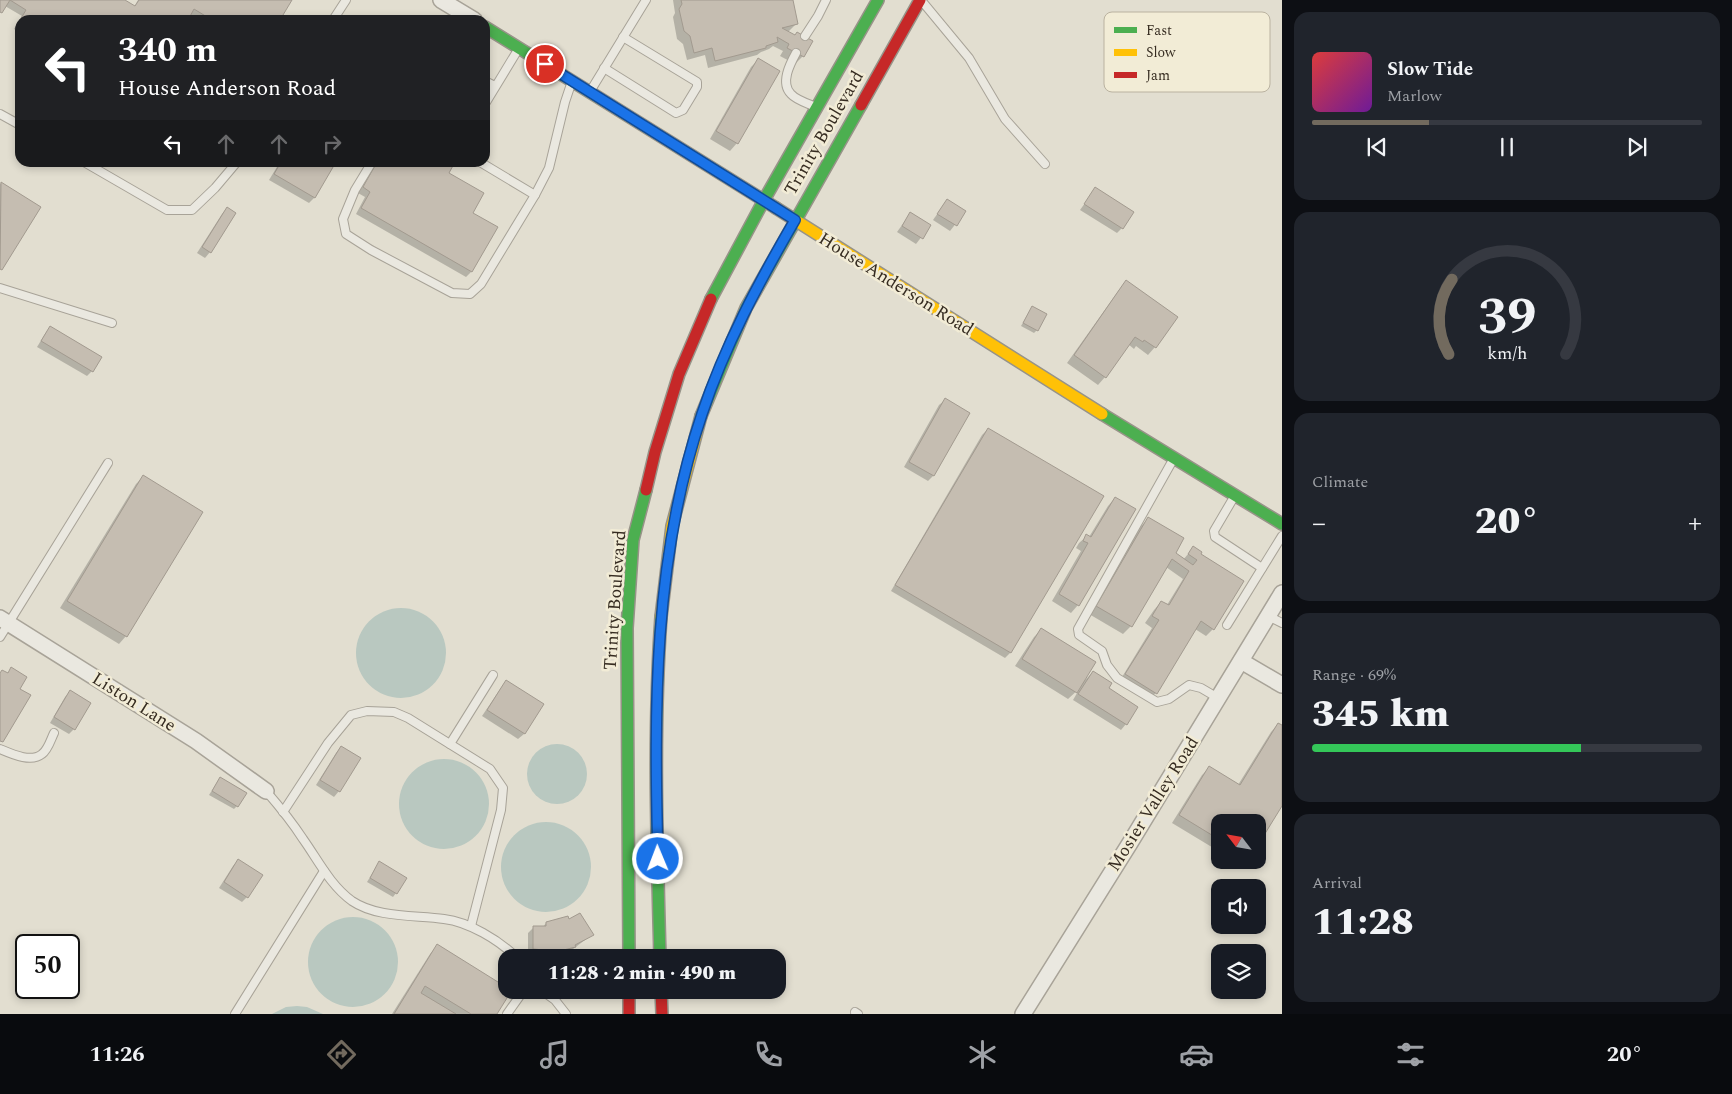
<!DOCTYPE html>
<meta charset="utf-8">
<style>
:root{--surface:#171b24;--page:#20242c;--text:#f1f3f6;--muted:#9ea1a6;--line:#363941;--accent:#726a5e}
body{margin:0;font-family:Spectral,serif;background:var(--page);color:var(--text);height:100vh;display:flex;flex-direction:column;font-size:19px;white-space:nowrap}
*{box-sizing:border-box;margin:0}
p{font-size:16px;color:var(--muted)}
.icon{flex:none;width:28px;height:28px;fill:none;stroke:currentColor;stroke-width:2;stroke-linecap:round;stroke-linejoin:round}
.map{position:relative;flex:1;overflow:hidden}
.panel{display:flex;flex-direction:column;gap:12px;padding:12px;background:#0d0f14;width:450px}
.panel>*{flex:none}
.top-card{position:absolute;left:15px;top:15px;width:475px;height:152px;border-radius:15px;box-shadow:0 2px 8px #0003;background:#202124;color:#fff;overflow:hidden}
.needle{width:32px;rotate:301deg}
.buttons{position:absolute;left:1211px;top:814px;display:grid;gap:10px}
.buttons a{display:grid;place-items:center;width:55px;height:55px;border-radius:10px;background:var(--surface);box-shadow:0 2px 8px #0003;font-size:25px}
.speed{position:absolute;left:15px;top:934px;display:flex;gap:10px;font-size:25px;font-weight:700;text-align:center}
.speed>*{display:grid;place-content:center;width:65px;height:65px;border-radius:50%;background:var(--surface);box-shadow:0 2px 8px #0003;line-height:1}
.speed .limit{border:2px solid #111;border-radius:8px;background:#fff;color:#111}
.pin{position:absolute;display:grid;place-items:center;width:42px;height:42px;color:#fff;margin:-21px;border:2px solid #fff;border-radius:50%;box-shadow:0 1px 5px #0007}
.me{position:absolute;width:55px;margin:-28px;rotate:359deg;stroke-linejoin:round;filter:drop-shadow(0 0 4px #0008)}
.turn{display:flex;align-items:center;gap:18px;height:105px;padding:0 20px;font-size:22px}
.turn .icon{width:65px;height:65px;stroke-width:2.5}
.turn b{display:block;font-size:35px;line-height:42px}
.lanes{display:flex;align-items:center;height:48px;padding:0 20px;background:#0003;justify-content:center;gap:25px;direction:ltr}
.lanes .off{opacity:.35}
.big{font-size:38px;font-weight:800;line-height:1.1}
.panel .widget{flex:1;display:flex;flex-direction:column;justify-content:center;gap:8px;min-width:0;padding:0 18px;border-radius:15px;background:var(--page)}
.panel .dial{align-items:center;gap:0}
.dial svg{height:130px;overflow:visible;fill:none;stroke:var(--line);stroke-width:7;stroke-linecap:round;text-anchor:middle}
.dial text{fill:var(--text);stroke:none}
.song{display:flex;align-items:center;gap:15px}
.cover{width:60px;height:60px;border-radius:8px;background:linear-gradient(135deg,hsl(0 70% 55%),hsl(280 70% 35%))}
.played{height:5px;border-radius:2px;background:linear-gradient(90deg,var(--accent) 30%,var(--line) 30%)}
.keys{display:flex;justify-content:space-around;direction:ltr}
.heat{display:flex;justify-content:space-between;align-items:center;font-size:28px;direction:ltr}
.charge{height:8px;border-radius:4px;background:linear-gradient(90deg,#34c759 69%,var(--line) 0)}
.trip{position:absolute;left:498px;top:949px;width:288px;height:50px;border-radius:15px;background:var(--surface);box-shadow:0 2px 8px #0003;font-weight:800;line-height:50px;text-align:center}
.menu{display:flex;height:80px;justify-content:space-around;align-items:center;background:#090b0e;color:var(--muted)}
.menu .icon{width:35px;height:35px}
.menu .current{color:var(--accent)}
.menu b{font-size:22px;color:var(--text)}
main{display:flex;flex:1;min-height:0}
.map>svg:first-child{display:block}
.water{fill:#b9c8c0}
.shadow{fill:#0003}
.building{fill:#c5bdb1;stroke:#a29a8f}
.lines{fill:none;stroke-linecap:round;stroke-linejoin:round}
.lane-casing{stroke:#a8a398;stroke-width:10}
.street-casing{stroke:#a8a398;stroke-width:18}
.fast-casing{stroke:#979388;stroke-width:14}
.slow-casing{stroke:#979388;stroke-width:14}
.jam-casing{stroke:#979388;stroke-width:14}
.lane{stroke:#eae8e0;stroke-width:8}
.street{stroke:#eae8e0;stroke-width:15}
.fast{stroke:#4caf50;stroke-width:11}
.slow{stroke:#ffc107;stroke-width:11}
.jam{stroke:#c62828;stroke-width:11}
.route-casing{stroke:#114b97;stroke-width:12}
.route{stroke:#1a73e8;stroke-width:9}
.labels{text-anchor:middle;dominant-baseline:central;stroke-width:5;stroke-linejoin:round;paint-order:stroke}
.street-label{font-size:18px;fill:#362c21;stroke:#f2ecd6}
.key{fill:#f2ecd6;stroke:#bab2a0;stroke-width:1}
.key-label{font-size:14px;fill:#362c21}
</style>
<main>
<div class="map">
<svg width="1282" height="1014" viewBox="0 0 1282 1014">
<rect width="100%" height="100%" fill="#e2ded0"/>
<g class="water">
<circle cx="401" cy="653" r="45"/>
<circle cx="557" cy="774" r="30"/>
<circle cx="444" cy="804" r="45"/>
<circle cx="546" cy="867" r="45"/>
<circle cx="353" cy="962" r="45"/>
<path d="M297 1006 307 1007 323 1014H272L286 1007Z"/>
</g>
<g class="shadow">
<path d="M0 0H122L134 7 138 0H291L279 20H198L189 15 186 20H20V33L14 29 22 16 5 6 0 13Z"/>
<path d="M792 0 796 24 789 31 786 32 803 56 795 64 780 56 783 51 773 46 769 49 761 52 757 55 708 68 705 55 687 60 683 44 677 39 673 17 675 13 673 0Z"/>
<path d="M758 60 737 143 730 151 710 139 751 67Z"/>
<path d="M280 162H335L314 198 309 203 269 180Z"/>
<path d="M377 162 448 173 471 213 497 228 471 272 466 277 356 214 365 197 358 193Z"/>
<path d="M1 183 39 207 0 270V184Z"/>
<path d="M1095 189 1122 228 1117 233 1080 210Z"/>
<path d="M947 200 965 212 950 231 933 220Z"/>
<path d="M227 208 210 252 205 258 197 253 222 214Z"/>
<path d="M910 214 930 226 916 244 897 232Z"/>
<path d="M1126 282 1155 347 1148 355 1136 346 1134 349 1128 344 1105 377 1098 385 1067 363 1119 290Z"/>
<path d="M1032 307 1037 330 1034 333 1021 326Z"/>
<path d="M50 328 92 371 87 376 37 347 45 334Z"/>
<path d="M945 400 933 476 928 481 904 467 939 405Z"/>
<path d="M988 429 1010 653 1005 658 891 591 982 435Z"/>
<path d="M143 477 126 636 119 644 60 608 136 484Z"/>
<path d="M1115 498 1078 605 1071 613 1052 601 1081 551 1076 548 1079 543 1087 536 1089 537 1108 506Z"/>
<path d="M1148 519 1174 553 1183 560 1193 548 1200 553 1213 629 1206 636 1195 629 1156 693 1148 700 1119 682 1152 628 1145 623 1154 610 1161 602 1167 605 1183 579 1166 567 1131 626 1123 634 1089 614 1141 526Z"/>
<path d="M1041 630 1083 682 1093 672 1107 689 1126 724 1121 730 1073 700 1080 688 1068 699 1015 666 1034 637Z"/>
<path d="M506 682 542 705 524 734 518 739 482 716 501 688Z"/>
<path d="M70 692 74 729 69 734 50 723 65 697Z"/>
<path d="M1278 724 1282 727V803L1258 843V822H1220V852L1172 823 1202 775 1209 768 1238 785 1271 732Z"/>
<path d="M341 747 339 791 334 797 316 785 336 753Z"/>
<path d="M220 778 237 806 234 809 209 795Z"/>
<path d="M1233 860H1246L1241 865Z"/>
<path d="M238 861 247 897 242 902 219 888 233 866Z"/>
<path d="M379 863 396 893 393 897 367 882Z"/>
<path d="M569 921 593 934 569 952 550 957 549 956 528 954V933L534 927H543L546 923Z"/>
<path d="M437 946 509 990 496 1014H392L430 954Z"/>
</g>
<g class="building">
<path d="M0 0H125L135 6 139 0H292L280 20H212L194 9 188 20H20L26 10 10 0 2 13 0 12Z"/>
<path d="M681 0H793L798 24 782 28 795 35 797 32 813 41 804 57 787 48 789 44 777 37 778 42 766 46V48L715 61 712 48 694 53 690 36 684 31 679 9 682 4Z"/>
<path d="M758 58 780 71 738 144 716 131Z"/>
<path d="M281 162H336L315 198 274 174Z"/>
<path d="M377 162H455L449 173 484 193 473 213 498 227 472 272 361 208 370 192 363 187Z"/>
<path d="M1 182 41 207 2 270 0 269Z"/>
<path d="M1095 187 1134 212 1123 229 1084 204Z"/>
<path d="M947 199 966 211 957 226 937 214Z"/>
<path d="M227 207 236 213 211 253 202 247Z"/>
<path d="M910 212 931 225 923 239 902 226Z"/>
<path d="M1126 280 1178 317 1156 348 1144 340 1143 342 1135 337 1106 378 1074 355Z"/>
<path d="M1032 306 1047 314 1038 331 1023 323Z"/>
<path d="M50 326 102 357 93 372 41 341Z"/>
<path d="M945 398 970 413 934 476 909 462Z"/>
<path d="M988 428 1104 496 1011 653 895 585Z"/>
<path d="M143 475 203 512 127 637 67 601Z"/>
<path d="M1115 497 1136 509 1079 606 1059 594 1088 543 1083 541 1086 534 1091 537Z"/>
<path d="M1148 517 1184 538 1176 553 1193 565 1197 560 1188 554 1193 546 1202 552 1201 554 1244 581 1214 630 1201 621 1157 694 1125 674 1159 620 1152 616 1161 601 1169 605 1189 571 1172 559 1132 627 1096 606Z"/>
<path d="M1041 628 1096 662 1077 693 1022 659Z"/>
<path d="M11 667 27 677 20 689 31 695 3 742 0 741V673L2 670 8 673Z"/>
<path d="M1093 671 1112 683 1109 688 1138 707 1127 725 1078 694Z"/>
<path d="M506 680 544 704 525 734 487 710Z"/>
<path d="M70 690 91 703 75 730 54 717Z"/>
<path d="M1278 723 1282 725V806L1258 845V822H1220V840L1179 815 1209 766 1240 785Z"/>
<path d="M341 746 361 758 340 792 320 780Z"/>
<path d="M220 777 247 793 238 807 212 791Z"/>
<path d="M238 859 263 875 248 898 224 882Z"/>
<path d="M379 861 407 878 397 894 370 878Z"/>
<path d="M580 913 594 935 575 945 576 947 555 952V951L533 949V926H546V922L568 916 569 919Z"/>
<path d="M437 944 506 987V990H512L497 1014H471L425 986 421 993 456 1014H394Z"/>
</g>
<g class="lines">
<defs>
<g id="lane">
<path d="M921 0 969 58 1005 119 1045 164"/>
<path d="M333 20 346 0"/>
<path d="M805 36 818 16 826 0"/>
<path d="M796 53C790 64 780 83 791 94 796 100 809 104 816 107"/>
<path d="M604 68 676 113 683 110 697 87V82L623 37"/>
<path d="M485 81 495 86"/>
<path d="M591 90 646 0"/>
<path d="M485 104 519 48"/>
<path d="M0 114 20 125"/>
<path d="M84 162 167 210H192L215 188 237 162"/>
<path d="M372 162 355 190 343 219 346 234 371 250 452 293 470 294 481 284 535 195 549 168 565 102 572 81"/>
<path d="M480 162 535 195"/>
<path d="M0 288 112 323"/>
<path d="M1174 458 1078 629 1079 635 1102 651 1107 665 1117 678 1157 702 1169 699 1189 685 1201 688 1218 698"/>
<path d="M1234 497 1214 531 1215 537 1262 568"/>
<path d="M1268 616 1282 623"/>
<path d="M1227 625 1282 536"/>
<path d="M0 637 108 463"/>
<path d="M450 744 493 675"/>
<path d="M0 749C12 754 31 763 42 754 48 750 51 739 54 733"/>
<path d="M266 791C279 806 292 822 303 839 318 860 330 885 352 901 377 918 415 915 444 919 469 922 499 940 517 958"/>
<path d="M283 812 328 743 351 715 367 711 394 712 408 718 490 769 503 788 501 810 471 926"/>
<path d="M541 990 555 1000 566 1014"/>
<path d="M855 1012 858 1014"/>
<path d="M235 1014 324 871"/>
<path d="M507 1014 524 990"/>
</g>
<g id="street">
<path d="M441 0 474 20"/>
<path d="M0 618 196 741 266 791"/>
<path d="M1241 661 1282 685"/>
<path d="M1023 1014 1130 843 1282 593"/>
</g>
<g id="fast">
<path d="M485 27 776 208"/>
<path d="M711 299 764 200 878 0"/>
<path d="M1102 414 1282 524"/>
<path d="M701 416 746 308 861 105"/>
<path d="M629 958 627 628 633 540 646 490"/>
<path d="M660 958C657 844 653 730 661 617"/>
</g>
<g id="slow">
<path d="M776 208 1102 414"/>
<path d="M661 617 672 526 701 416"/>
</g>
<g id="jam">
<path d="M861 105 920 0"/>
<path d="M646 490 655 452 679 374 711 299"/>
<path d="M629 990V1014"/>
<path d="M661 990 662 1014"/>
</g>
</defs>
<use href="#lane" class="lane-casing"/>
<use href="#street" class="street-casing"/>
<use href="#fast" class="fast-casing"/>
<use href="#slow" class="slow-casing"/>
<use href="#jam" class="jam-casing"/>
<use href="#lane" class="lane"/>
<use href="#street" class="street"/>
<use href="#fast" class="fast"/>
<use href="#slow" class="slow"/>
<use href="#jam" class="jam"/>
</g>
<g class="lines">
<defs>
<path id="route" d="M545 64 795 220C759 282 725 345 702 414 653 559 654 708 658 859"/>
</defs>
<use href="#route" class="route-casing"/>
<use href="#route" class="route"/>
</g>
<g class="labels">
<g class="street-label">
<text transform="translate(824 133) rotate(-60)">Trinity Boulevard</text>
<text transform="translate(896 284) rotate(32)">House Anderson Road</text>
<text transform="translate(615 600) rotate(-86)">Trinity Boulevard</text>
<text transform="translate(134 702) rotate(32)">Liston Lane</text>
<text transform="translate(1153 804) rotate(-58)">Mosier Valley Road</text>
</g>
</g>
<rect x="1104" y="12" width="166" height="80" rx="8" class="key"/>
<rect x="1114" y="27" width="23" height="6" fill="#4caf50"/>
<rect x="1114" y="49" width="23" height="7" fill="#ffc107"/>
<rect x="1114" y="72" width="23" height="6" fill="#c62828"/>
<g class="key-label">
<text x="1146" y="35">Fast</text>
<text x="1146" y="57">Slow</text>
<text x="1146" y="80">Jam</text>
</g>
</svg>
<div class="buttons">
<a><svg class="needle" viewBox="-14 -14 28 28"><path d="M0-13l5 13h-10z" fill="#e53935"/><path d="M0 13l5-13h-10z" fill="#9ea1a6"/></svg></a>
<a><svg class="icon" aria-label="sound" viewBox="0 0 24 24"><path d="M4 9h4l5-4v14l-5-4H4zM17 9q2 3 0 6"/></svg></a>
<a><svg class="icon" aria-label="layers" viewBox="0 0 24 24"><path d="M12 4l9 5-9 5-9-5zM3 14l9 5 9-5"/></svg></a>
</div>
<div class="speed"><div class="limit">50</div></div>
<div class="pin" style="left:545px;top:64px;background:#d93025"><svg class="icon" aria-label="arrive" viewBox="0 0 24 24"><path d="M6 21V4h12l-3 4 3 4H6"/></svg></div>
<svg class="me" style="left:658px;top:859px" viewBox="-20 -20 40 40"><circle r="17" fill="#1a73e8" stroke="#fff" stroke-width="3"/><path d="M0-11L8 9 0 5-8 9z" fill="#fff"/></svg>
<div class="trip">11:28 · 2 min · 490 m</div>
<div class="top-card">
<div class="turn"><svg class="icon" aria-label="left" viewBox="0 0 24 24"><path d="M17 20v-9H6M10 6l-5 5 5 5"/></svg><div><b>340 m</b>House Anderson Road</div></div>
<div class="lanes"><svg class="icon" aria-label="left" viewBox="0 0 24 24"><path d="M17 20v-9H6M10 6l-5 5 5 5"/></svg><svg class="icon off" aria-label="ahead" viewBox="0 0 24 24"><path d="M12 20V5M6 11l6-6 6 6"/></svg><svg class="icon off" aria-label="ahead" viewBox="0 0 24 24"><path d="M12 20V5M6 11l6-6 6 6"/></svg><svg class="icon off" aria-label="right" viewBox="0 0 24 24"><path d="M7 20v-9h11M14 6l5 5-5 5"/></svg></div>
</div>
</div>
<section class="panel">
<div class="widget">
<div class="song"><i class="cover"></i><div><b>Slow Tide</b><p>Marlow</p></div></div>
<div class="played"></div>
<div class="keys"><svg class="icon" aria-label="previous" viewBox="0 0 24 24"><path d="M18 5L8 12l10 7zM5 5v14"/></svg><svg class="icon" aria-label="pause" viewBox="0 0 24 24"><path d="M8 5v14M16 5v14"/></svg><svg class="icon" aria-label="next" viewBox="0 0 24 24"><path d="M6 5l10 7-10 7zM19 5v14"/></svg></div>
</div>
<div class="widget dial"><svg viewBox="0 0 100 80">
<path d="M14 69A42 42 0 1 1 86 69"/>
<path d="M14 69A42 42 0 0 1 16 23" stroke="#726a5e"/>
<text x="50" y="56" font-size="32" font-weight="700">39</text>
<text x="50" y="72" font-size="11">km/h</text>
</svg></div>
<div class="widget"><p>Climate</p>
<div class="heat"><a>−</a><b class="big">20°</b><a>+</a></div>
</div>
<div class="widget"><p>Range · 69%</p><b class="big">345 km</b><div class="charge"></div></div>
<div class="widget"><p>Arrival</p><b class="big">11:28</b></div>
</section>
</main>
<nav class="menu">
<b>11:26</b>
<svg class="icon current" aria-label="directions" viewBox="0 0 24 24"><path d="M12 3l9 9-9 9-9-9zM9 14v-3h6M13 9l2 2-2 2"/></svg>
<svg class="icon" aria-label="music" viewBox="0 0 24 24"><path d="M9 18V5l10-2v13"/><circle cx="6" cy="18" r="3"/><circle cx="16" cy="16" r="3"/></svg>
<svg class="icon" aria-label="phone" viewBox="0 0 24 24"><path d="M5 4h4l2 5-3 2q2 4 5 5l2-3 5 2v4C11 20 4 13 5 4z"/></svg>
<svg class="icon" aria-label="climate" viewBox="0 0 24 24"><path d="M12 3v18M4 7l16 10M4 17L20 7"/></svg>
<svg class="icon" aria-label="car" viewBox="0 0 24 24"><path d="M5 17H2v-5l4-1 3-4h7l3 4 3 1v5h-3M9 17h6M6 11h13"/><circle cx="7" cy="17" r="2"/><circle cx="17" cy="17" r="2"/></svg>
<svg class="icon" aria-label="filters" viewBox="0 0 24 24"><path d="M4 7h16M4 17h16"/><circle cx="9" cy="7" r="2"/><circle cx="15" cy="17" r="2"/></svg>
<b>20°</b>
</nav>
